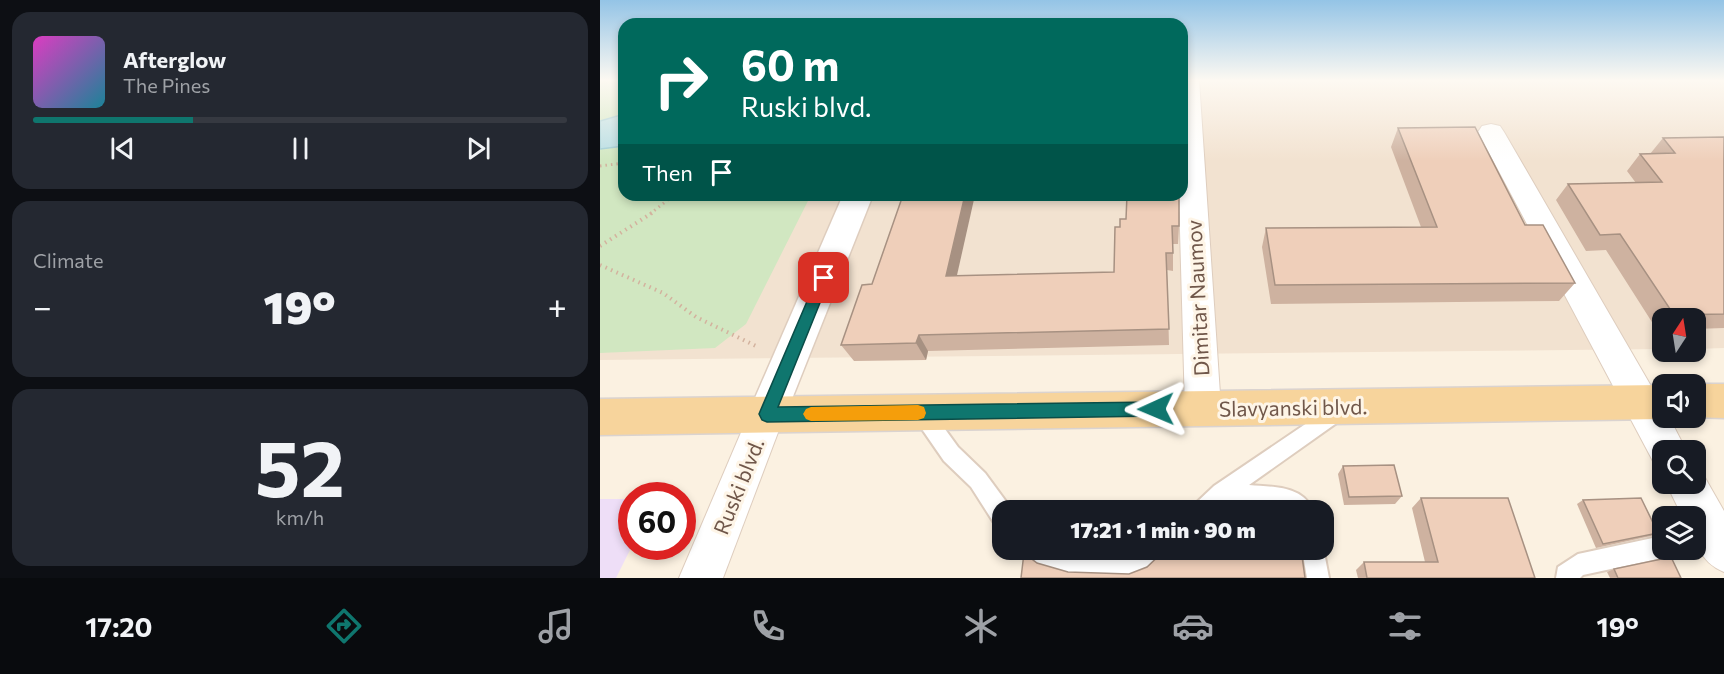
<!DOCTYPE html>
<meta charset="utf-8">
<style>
:root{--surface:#171b24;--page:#242831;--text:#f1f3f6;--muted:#9ea1a6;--line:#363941;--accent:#0f766e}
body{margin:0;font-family:Commissioner,sans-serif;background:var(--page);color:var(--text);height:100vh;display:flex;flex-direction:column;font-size:22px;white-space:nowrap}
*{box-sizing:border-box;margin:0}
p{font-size:20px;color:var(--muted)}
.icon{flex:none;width:33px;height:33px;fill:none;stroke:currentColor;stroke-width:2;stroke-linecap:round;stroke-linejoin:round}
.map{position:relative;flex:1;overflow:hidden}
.side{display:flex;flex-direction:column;gap:12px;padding:12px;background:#0d0f14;width:600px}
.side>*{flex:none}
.banner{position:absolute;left:18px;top:18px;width:570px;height:183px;border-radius:18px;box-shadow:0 3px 9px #0003;background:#00695c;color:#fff;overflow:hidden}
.needle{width:39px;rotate:12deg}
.controls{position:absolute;left:1052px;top:308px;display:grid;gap:12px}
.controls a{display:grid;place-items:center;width:54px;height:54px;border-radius:12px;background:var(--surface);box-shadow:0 3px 9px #0003;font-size:30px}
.speed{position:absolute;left:18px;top:482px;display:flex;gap:12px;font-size:30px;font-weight:700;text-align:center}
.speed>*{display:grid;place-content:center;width:78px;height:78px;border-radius:50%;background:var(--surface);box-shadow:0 3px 9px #0003;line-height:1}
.speed .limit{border:9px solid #d22;background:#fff;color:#111}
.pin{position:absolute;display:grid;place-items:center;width:51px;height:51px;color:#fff;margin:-26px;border-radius:12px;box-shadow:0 3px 9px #0006}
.me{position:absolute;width:66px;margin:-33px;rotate:269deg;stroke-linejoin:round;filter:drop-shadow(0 0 4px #0008)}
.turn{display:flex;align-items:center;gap:21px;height:126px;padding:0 24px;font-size:27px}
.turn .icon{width:78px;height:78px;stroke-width:2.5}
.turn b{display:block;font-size:42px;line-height:51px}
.then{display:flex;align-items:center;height:57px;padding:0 24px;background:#0003;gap:12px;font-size:22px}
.big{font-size:45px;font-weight:800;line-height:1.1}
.side .widget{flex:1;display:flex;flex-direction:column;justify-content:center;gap:9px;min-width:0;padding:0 21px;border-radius:18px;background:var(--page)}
.side .dial{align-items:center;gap:0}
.dial b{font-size:78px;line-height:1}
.song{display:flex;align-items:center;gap:18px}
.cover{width:72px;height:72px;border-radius:9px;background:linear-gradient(135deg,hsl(310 70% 55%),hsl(190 70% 35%))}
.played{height:6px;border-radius:3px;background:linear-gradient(90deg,var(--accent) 30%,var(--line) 30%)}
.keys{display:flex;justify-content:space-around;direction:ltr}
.heat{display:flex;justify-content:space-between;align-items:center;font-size:33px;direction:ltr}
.trip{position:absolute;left:392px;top:500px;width:342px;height:60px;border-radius:18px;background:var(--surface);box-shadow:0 3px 9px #0003;font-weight:800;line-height:60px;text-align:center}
.tabs{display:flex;height:96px;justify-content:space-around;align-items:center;background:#090b0e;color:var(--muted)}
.tabs .icon{width:42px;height:42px}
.tabs .on{color:var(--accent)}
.tabs b{font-size:27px;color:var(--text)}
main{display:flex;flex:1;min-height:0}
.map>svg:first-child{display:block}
.residential{fill:#f2e2d0}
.education{fill:#eedef7}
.green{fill:#d1e7c1}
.water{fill:#b7dde3;stroke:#9eccd4;stroke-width:1.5}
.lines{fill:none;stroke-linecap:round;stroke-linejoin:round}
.service-casing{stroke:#decdbe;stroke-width:4}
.minor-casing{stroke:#decdbe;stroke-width:2}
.tertiary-casing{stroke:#decdbe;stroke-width:3}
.primary-casing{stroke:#dad3d0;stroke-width:3}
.path-far1{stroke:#d3b29e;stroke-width:3;stroke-dasharray:1.5 4;stroke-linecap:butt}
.path{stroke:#d3b29e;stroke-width:4;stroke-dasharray:1.5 4.5;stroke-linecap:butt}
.service{fill:#fff;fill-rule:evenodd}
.minor{fill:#fff;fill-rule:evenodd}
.tertiary{fill:#fff;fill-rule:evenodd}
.primary{fill:#f7d49c;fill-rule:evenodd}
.wall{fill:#ceb2a0}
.shaded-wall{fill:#a79182}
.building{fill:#efcfba;stroke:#a79182;stroke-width:1.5}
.route{fill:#0f766e;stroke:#0a4d48;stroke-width:1.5}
.slow{fill:#f59e0b}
.labels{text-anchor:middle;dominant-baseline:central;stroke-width:6;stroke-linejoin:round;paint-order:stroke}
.street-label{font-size:21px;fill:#70574a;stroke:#fef5e7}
</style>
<main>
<section class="side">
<div class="widget">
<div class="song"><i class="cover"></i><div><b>Afterglow</b><p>The Pines</p></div></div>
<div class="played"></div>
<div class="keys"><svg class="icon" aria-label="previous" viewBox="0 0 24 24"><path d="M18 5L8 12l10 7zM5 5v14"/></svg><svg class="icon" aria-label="pause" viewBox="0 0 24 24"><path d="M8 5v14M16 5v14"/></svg><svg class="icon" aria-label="next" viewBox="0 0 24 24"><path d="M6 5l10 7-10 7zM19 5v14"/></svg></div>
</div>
<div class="widget"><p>Climate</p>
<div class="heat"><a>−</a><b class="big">19°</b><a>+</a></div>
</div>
<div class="widget dial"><b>52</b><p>km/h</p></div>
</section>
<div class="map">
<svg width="1124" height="578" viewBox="0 0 1124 578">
<rect width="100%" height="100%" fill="#fbf1e1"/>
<path class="residential" d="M0 80H24V195H582V80H1124V348L1095 349V318H1062V349L0 360Z"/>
<path class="education" d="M0 499H31L32 546 16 578H0Z"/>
<path class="green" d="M0 80H24V195H211L146 324 115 348 0 353Z"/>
<path class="water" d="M24 114V146L0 149V121Z"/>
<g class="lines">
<defs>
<g id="service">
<path d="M738 402 745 405 748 411 745 417 649 485C672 487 702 485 713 510H685L625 504 618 510H592L596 503 614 486Z"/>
<path d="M322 404 329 407 358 447 385 473 410 507 411 510H402V526L394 523 371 487 344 461 315 419 312 413 315 407Z"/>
<path d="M1062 536V549H1072L1070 555 1062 558 983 575 980 578H956L958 567 978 554Z"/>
<path d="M723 547 729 578H707L702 549H723Z"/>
<path d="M423 549H454L480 556 528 555 536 549H566C561 560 543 575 530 577 503 578 435 578 423 549Z"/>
</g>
<g id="minor">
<path d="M582 80H599L621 409 616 421 603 425 590 421 585 409 579 195H582Z"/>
<path d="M891 124 900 126 904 132 1062 405V417H1069L1086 450H1062V466L1054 463 878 132 882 126Z"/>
<path d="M167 397 180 402 185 414 123 578H79L154 402Z"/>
<path d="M1095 467 1100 469 1124 511V572C1098 561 1095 542 1095 516H1082L1066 483H1095Z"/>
</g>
<path id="tertiary" d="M243 195H273L186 414 181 426 167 431 153 426 148 414Z"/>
<g id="primary">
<path d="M1095 384H1124V418L1092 417H1095Z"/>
<path d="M1062 385V417H1067L1062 419 0 435V399Z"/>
</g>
</defs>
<use href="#service" class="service-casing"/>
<use href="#minor" class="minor-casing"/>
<use href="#tertiary" class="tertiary-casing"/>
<use href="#primary" class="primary-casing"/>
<g class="path-far1">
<path d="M0 166 24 163"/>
<path d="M50 214 74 195"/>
</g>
<g class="path">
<path d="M0 246 52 213"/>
<path d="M0 265 63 293 96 317 156 346"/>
</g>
<use href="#service" class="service"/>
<use href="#minor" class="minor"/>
<use href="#tertiary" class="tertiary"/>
<use href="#primary" class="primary"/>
</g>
<g class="wall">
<path d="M798 128 925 225 975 283 959 301 671 304 662 247 666 228 821 227 791 147Z"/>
<path d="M1124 137V328L1095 329V318H1062V330H1057L1006 250 986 251 956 200 968 184 1036 183 1027 171 1040 154H1050L1063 138Z"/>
<path d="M579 226 578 244H573V271L567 270 569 345 328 351 326 360 254 361 241 345 272 284 357 276 514 272 515 227Z"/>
<path d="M743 466 802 496 795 504 744 505 738 474Z"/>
<path d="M821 498 935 578H758L756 570 764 562H825L812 508Z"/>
<path d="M983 500 1058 533 1051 536 996 548 977 504Z"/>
<path d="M463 549H505V553L480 554Z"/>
<path d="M1014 569 1081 578H1010L1007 572Z"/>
</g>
<g class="shaded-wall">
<path d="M365 195H375L353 293 346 276Z"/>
<path d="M319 335 328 351 326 360 316 343Z"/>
</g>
<g class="building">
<path d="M875 127 925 225H943L975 283 675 285 666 228 837 227 798 128Z"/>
<path d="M1124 137V314L1074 315 1020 234 1000 235 968 184 1062 182 1040 154 1075 153 1063 138Z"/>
<path d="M303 195H365L346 276 514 272 515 227H520V219H526L527 195H579V226H572L573 253H566L569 329 319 335 316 343 241 345 262 285 272 284Z"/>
<path d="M794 465 802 496 749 497 743 466Z"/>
<path d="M821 498H908L935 578H767L764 562H838Z"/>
<path d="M1041 498 1058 533 1003 544 983 500Z"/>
<path d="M474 549H504V550H479Z"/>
<path d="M591 549H701L705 578H421L424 553 437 563 468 572 529 574 547 567 565 550Z"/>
<path d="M1071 557 1081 578H1018L1014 569Z"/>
</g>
<linearGradient id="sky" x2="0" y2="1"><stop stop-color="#94c4e6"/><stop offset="0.5" stop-color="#fdf9f2"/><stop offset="1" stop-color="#fdf9f2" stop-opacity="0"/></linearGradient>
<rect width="1124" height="161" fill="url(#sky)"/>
<path class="route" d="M224 273 230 278 178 407 556 402 562 404 564 409 562 414 556 416 167 422 162 420 159 414 217 278Z"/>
<path class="slow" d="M318 405 324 407 326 413 324 418 318 420 211 421 206 419 203 414 206 409 211 407Z"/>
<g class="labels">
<g class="street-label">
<text transform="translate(597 298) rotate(-93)">Dimitar Naumov</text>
<text transform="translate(693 407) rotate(-1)">Slavyanski blvd.</text>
<text transform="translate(138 486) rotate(-68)">Ruski blvd.</text>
</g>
</g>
</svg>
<div class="controls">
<a><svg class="needle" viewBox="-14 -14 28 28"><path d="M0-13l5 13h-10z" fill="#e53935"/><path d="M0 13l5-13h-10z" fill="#9ea1a6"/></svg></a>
<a><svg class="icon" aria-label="sound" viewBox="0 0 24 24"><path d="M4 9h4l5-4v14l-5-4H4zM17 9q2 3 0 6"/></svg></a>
<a><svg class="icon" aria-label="search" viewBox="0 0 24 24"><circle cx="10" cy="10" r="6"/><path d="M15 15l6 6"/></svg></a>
<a><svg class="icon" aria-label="layers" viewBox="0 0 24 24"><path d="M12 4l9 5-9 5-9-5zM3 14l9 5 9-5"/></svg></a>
</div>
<div class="speed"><div class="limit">60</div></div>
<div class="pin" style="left:224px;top:278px;background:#d93025"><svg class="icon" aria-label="arrive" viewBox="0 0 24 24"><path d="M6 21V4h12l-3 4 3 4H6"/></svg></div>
<svg class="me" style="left:556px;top:409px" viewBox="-20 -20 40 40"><path d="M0-17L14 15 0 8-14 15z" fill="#0f766e" stroke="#fff" stroke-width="4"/></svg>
<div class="trip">17:21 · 1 min · 90 m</div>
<div class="banner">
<div class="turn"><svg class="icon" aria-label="right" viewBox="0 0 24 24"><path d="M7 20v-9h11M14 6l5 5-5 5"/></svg><div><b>60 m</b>Ruski blvd.</div></div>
<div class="then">Then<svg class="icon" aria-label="arrive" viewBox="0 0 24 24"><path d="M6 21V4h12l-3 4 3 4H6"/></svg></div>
</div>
</div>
</main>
<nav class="tabs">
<b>17:20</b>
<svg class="icon on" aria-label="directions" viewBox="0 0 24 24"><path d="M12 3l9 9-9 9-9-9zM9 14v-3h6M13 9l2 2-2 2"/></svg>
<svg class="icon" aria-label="music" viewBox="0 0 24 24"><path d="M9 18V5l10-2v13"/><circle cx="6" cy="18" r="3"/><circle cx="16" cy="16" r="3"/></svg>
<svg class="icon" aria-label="phone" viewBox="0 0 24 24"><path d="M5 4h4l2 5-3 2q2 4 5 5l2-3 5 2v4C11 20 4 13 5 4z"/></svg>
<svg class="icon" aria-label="climate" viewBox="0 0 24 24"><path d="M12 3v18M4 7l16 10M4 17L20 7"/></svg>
<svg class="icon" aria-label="car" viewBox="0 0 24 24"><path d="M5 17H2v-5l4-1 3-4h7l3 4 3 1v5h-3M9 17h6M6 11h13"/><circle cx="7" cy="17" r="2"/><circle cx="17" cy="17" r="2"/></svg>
<svg class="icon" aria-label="filters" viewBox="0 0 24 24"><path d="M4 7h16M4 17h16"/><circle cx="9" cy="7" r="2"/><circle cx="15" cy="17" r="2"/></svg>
<b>19°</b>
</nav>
